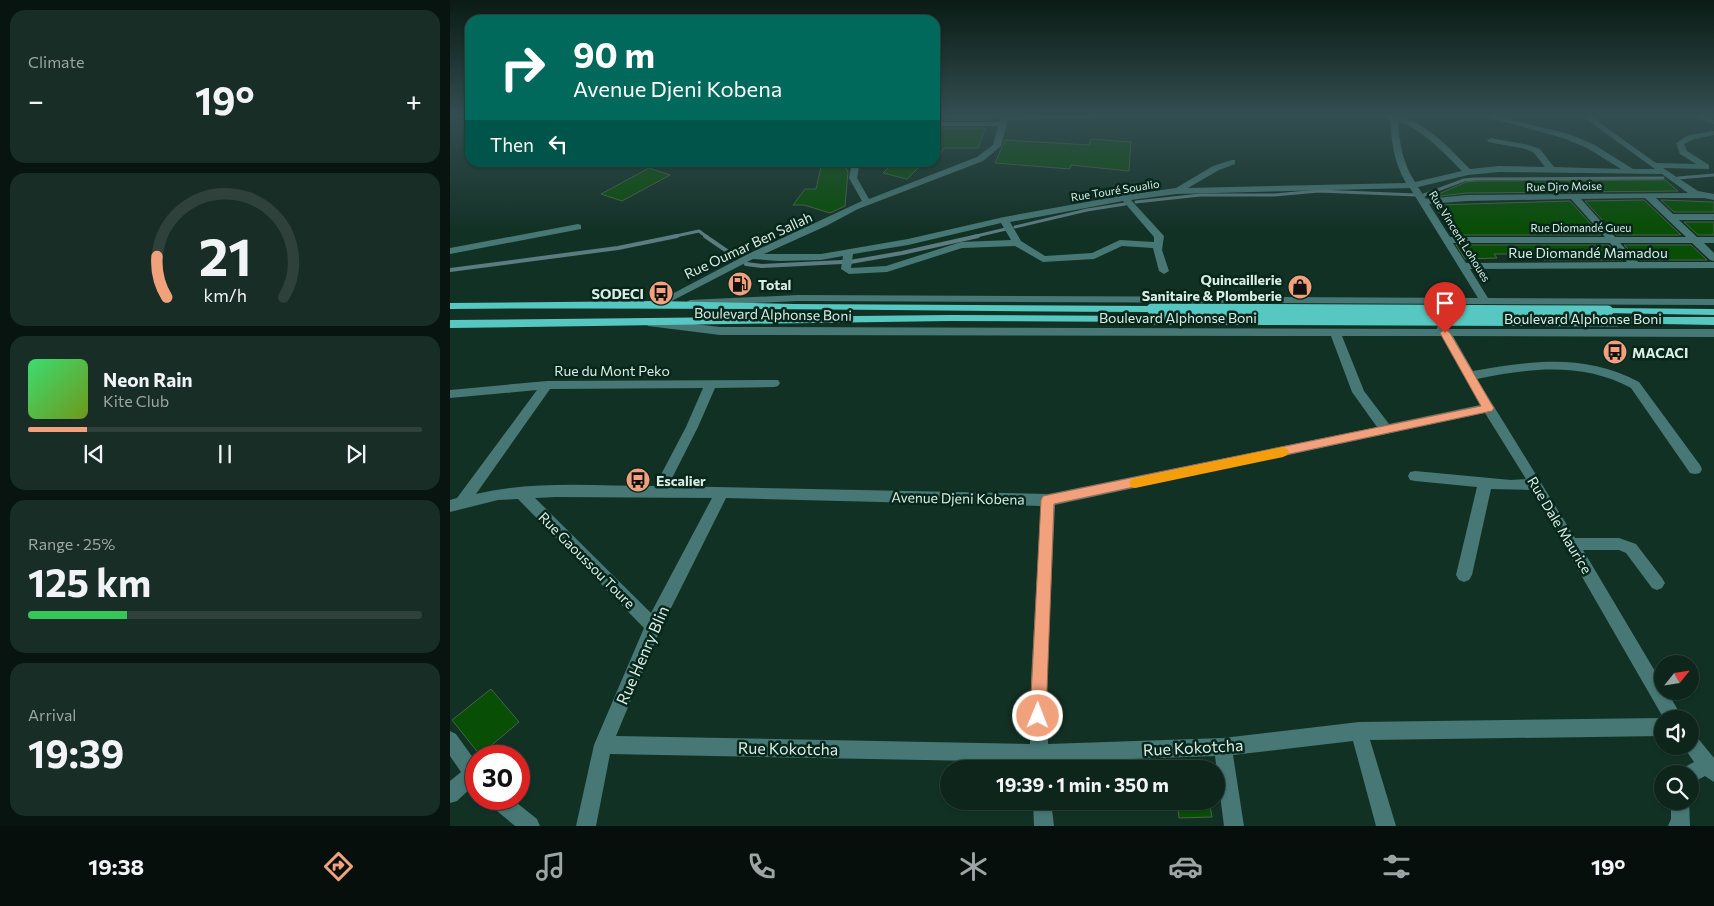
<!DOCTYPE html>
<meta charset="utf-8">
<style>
:root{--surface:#0e251c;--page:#172d25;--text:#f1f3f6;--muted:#9ba5a3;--line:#2e423b;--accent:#f1a17c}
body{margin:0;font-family:Commissioner,sans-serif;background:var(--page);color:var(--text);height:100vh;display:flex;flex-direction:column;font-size:19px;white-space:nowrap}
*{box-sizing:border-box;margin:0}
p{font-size:16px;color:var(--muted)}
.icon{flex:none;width:28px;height:28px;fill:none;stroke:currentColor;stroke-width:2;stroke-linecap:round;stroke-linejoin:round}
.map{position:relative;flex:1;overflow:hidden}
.details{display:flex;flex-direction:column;gap:10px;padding:10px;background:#08140f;width:450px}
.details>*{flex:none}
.guide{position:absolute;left:15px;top:15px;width:475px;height:152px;border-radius:15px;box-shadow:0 1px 4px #0004,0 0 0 1px var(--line);background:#00695c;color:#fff;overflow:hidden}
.needle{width:32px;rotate:60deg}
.tools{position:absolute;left:1204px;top:655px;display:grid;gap:10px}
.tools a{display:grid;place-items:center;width:45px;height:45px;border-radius:50%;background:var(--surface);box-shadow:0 1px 4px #0004,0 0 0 1px var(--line);font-size:25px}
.speed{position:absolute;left:15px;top:745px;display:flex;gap:10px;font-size:25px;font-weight:700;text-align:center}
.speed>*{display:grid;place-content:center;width:65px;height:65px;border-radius:50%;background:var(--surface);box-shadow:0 1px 4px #0004,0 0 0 1px var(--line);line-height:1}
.speed .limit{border:8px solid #d22;background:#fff;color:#111}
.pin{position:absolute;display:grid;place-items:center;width:42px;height:42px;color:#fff;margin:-51px -21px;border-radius:50% 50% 50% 0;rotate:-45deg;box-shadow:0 0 5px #0007}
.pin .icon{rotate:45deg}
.me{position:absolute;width:55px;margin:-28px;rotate:1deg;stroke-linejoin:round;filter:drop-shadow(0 0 4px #0008)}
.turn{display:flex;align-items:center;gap:18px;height:105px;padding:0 25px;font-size:22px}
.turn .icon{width:65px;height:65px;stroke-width:2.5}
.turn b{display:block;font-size:35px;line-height:42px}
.then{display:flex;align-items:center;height:48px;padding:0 25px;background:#0003;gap:10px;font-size:19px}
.big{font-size:38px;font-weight:700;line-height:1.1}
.details .card{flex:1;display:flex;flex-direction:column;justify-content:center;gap:8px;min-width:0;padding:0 18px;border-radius:15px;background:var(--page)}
.details .dial{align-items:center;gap:0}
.dial svg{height:130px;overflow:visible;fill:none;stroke:var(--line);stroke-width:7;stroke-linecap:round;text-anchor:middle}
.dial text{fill:var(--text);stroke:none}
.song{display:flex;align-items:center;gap:15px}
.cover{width:60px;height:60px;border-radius:8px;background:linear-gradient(135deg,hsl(140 70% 55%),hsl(80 70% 35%))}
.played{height:5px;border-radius:2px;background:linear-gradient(90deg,var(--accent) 15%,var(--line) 15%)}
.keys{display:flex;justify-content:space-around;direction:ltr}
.heat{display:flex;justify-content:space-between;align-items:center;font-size:28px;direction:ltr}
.charge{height:8px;border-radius:4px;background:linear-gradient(90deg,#34c759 25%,var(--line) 0)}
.trip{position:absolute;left:490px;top:760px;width:285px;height:50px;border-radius:25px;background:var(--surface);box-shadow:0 1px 4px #0004,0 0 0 1px var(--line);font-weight:700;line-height:50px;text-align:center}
.dock{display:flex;height:80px;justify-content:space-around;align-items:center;background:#060f0b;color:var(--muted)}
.dock .icon{width:35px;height:35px}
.dock .selected{color:var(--accent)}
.dock b{font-size:22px;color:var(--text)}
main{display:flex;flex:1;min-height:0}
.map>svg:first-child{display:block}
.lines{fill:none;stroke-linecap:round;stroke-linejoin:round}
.stream-far1{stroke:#5b7d81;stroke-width:3}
.stream{stroke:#5b7d81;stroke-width:4}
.building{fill:#084e05;stroke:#4d614b}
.minor{fill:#477875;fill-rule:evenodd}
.major{fill:#57c7c1;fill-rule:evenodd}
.major-bridge{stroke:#57c7c1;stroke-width:11}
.route{fill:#f1a17c;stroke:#9d6951}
.slow{fill:#f59e0b}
.labels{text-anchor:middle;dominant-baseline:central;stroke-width:5;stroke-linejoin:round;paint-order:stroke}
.far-street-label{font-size:11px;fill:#daece4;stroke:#07271c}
.street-label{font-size:14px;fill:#daece4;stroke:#07271c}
.poi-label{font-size:14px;font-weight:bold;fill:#daece4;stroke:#07271c;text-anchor:start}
.near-street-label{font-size:16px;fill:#daece4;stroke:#07271c}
</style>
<main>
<section class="details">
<div class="card"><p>Climate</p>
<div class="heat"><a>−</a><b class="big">19°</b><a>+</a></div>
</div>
<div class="card dial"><svg viewBox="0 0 100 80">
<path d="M14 69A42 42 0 1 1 86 69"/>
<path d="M14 69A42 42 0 0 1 8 44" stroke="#f1a17c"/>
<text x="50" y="56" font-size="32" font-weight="700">21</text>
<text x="50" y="72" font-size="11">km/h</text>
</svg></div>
<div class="card">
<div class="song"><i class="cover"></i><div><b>Neon Rain</b><p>Kite Club</p></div></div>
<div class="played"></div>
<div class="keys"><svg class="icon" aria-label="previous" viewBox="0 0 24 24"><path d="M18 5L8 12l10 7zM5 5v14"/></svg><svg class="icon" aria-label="pause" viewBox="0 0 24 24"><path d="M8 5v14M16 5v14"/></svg><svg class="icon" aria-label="next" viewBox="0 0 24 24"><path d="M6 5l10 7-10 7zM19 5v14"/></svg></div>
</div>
<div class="card"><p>Range · 25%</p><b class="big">125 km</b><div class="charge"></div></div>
<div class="card"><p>Arrival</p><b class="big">19:39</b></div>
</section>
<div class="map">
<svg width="1264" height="826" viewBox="0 0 1264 826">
<rect width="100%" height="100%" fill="#123125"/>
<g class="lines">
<g class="stream-far1">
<path d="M1228 178 1264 175"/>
<path d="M974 195 1014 180 1024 179 1213 178"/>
<path d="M686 202 750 195H824L869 191 966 195"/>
<path d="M565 227 637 210 675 204"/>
<path d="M221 237 249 231 257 237"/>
<path d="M522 237 556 229"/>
</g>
<g class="stream">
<path d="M255 236 284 256"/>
<path d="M400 262 452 253 528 236"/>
<path d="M296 264 312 266 392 262"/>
<path d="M0 270 168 248 227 236"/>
</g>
</g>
<g class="building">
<path d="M487 116H540L538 120H486Z"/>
<path d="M485 128H535L528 148H494L485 163Z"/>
<path d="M641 139 681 142 679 171 621 165 620 169 545 163 555 140 639 145Z"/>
<path d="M372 162H393L398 172 395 206 380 213 354 205H343L355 189H366Z"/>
<path d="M444 162H474L457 179 433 173Z"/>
<path d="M199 168 220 175 172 201 151 194Z"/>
<path d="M1215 180 1228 191 1016 193 982 197 1016 182 1029 181Z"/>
<path d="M1194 200 1231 235H1166L1135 201Z"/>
<path d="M1211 200 1264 202V212H1224Z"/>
<path d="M1120 201 1151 235H1002L985 205Z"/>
<path d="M1234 222H1264V235H1248Z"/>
<path d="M1006 245H1159L1173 260H1094L1089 254H1044L1047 258 1015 259Z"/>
<path d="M1174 245H1241L1257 260H1189Z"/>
<path d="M41 689 69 722 30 755 2 720Z"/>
<path d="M727 801H759L762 817 729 818Z"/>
</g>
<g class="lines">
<g class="minor">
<path d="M552 116H646L642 118 558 120 551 146 533 161 408 209 376 226 314 254H371L458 239 554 217 675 195 726 188 763 166 782 160H785V164L769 170 738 188 956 183C944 163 941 140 940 118L938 116C972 116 998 147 1020 169L1049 166 1095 167 1084 153 1076 149 1038 142 1037 140 1041 138 1078 145 1090 149 1104 167 1171 169 1137 148 1113 138 1033 116H1045L1119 134 1143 144 1183 169H1205L1132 116H1140L1206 163 1246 164 1230 154 1226 143 1239 135 1264 131V135L1244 139 1234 144 1237 151 1259 165V169L1213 168 1248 191 1264 194V200L1254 198H1206L1223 214H1264V220H1229L1247 237H1264V243H1254L1264 253V261L1260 260 1242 243H1170L1188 262H1264V268L1020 269 1038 298 1264 299V305L348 301 240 306 235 303 240 300 348 295 1028 298 960 188 726 194 681 200 714 236 712 250 719 271 714 274 709 271 703 248 672 246 644 259 593 262 565 246 512 248 437 272 399 274 391 269 393 256 371 260 329 261 303 259 212 306 208 307 203 304 298 254 412 201 399 178 402 162H410L407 178 419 199 527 157 543 145 548 126H485V122H549ZM948 121C973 130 993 152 1012 171L965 182C953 164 949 142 948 121ZM1049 172 1212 174 1238 193 1016 195 976 199 968 187 1018 175ZM1195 198 1236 237H1165L1131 199ZM1121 199 1155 237H1000L979 204 1016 201ZM673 201 704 237V242L670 240 642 253 595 256 571 241 560 222ZM551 223 561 240 511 242 436 266 401 268 403 254 458 245ZM1003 243H1160L1177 262 1016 263Z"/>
<path d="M1240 116H1251L1264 120V124Z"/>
<path d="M128 224 131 225V229L0 254V248Z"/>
<path d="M202 319 270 327 987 329 988 324H996L999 329H1264V337L1003 336 1023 371C1080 361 1135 353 1189 382L1250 465 1252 469 1250 473 1245 474 1240 473 1181 388C1133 362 1079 368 1027 379L1125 538H1169L1186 544 1212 578 1215 583 1212 588 1207 590 1202 588 1176 553 1169 550H1133L1212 683V691H1217L1233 719H1214L1082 490 1041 489 1022 575 1019 580 1014 582 1009 580 1006 575 1027 487 965 481 960 480 958 476 960 472 965 471 1061 480 1076 479 1035 413 605 505 597 679 598 744 773 738 909 722 1212 718V736L920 740 946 826H926L903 741 783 755 794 826H774L765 756 598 762V769H580V762L160 754 146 826H126L144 745 194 628 68 499 48 500 0 512V500L7 498 87 390 0 398V390L97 381 328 380 330 383 328 386 324 387 265 388 248 427 218 486 598 494 927 427 902 392 881 336 270 335 198 326 196 323ZM892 336H992L1030 405 939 424 914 391ZM253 388 236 427 205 486C146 486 83 480 26 494L100 389ZM106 497 262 498 201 613 85 498ZM276 498 591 506 581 679 580 744 166 736 210 630Z"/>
<path d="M0 731 6 734 26 762V787L23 786 7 801 0 803V781L11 772 0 756Z"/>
<path d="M1240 733 1246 736 1264 758V782L1255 776 1240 784V774H1231L1233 768 1244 762 1233 746H1240Z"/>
<path d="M39 799H62L87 819 90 826H65L41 806Z"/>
<path d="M583 801H601L604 826H584Z"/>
<path d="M1221 801H1239L1240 826H1218L1221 819Z"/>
</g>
<g class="major">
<path d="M208 301 344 304 702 306 707 309 702 312C468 311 234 307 0 309V303Z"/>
<path d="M1158 308 1264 309V315L1154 313 1153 311 1154 309Z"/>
<path d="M500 315 701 316 706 319 701 322 500 321 0 328V320Z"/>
<path d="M1166 317H1264V325L1162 323 1161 321Z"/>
</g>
<g class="major-bridge">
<path d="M702 309 1158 311"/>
<path d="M701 319 1166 321"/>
</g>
</g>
<linearGradient id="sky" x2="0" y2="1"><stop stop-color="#0a1b14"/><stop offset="0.5" stop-color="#334e51"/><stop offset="1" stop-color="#334e51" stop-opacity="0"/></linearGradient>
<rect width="1264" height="231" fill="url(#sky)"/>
<path class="route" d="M995 329 1000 333 1042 405 1044 408 1042 411 604 504 596 716 594 722 588 724 582 722 580 716 591 500 593 496 1031 406 990 333Z"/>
<path class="slow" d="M833 447 837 449 839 452 837 455 833 457 685 488 681 487 679 483 681 480 685 478Z"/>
<defs>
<symbol id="fuel-disc" viewBox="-11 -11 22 22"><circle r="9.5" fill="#f1a17c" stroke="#07271c"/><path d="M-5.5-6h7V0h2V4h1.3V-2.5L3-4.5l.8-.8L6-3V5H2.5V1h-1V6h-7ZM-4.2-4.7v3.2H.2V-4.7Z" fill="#111"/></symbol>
<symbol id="shop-disc" viewBox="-11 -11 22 22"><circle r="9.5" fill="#f1a17c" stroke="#07271c"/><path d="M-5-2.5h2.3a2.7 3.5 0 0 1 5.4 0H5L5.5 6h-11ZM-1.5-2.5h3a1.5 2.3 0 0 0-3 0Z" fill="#111"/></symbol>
<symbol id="bus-disc" viewBox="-11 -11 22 22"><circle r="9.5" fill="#f1a17c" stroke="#07271c"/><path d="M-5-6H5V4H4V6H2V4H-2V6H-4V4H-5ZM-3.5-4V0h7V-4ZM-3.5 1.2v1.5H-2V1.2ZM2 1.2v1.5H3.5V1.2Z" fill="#111"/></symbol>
</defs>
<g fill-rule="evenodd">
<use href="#fuel-disc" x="276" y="270" width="28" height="28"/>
<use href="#shop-disc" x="836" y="273" width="28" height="28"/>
<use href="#bus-disc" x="197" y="279" width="28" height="28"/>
<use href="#bus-disc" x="1151" y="338" width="28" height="28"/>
<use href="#bus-disc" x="174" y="466" width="28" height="28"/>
</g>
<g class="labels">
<g class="far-street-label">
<text transform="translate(1114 186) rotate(-1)">Rue Djro Moise</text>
<text transform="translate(665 190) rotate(-9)">Rue Touré Soualio</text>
<text x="1131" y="227">Rue Diomandé Gueu</text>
<text transform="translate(1010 236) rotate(58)">Rue Vincent Lohoues</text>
</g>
<g class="street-label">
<text transform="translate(298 245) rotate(-25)">Rue Oumar Ben Sallah</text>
<text x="1138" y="252">Rue Diomandé Mamadou</text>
<text transform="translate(323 314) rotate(1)">Boulevard Alphonse Boni</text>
<text x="728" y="317">Boulevard Alphonse Boni</text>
<text x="1133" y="318">Boulevard Alphonse Boni</text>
<text x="162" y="370">Rue du Mont Peko</text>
<text transform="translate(508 498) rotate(1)">Avenue Djeni Kobena</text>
<text transform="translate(1110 525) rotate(59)">Rue Dale Maurice</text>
<text transform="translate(137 560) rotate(45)">Rue Gaoussou Toure</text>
</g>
<g class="poi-label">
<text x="832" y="279" text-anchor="end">Quincaillerie<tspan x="832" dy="16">Sanitaire &amp; Plomberie</tspan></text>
<text x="308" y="284">Total</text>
<text x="194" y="293" text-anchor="end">SODECI</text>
<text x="1182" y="352">MACACI</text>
<text x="206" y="480">Escalier</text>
</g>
<g class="near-street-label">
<text transform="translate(192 655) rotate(-66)">Rue Henry Blin</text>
<text transform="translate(743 747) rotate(-3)">Rue Kokotcha</text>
<text transform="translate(338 748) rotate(1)">Rue Kokotcha</text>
</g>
</g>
</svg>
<div class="tools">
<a><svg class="needle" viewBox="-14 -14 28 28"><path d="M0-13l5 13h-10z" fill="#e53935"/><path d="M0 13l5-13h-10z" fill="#9ba5a3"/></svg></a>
<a><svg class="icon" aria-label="sound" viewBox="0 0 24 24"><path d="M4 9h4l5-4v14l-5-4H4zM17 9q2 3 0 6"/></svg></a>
<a><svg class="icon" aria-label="search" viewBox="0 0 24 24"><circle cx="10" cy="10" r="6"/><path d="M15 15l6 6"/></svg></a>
</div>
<div class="speed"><div class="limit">30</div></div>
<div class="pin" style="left:995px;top:333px;background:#d93025"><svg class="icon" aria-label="arrive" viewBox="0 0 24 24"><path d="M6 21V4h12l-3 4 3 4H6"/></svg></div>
<svg class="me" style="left:588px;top:716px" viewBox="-20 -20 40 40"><circle r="17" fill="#f1a17c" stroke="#fff" stroke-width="3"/><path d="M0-11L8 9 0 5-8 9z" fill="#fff"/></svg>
<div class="trip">19:39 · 1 min · 350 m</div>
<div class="guide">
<div class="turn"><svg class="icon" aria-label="right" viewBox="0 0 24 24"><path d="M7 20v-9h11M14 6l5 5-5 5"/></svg><div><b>90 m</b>Avenue Djeni Kobena</div></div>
<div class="then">Then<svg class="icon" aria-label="left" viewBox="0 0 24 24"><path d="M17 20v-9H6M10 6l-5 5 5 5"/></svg></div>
</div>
</div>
</main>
<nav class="dock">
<b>19:38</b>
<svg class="icon selected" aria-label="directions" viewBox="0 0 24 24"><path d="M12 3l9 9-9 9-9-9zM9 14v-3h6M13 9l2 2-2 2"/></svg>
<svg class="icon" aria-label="music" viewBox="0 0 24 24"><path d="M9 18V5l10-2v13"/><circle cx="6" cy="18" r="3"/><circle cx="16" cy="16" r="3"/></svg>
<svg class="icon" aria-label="phone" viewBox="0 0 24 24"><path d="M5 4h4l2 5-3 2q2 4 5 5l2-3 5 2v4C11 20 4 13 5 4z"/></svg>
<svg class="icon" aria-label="climate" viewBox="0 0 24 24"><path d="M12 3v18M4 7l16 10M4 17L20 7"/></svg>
<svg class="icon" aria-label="car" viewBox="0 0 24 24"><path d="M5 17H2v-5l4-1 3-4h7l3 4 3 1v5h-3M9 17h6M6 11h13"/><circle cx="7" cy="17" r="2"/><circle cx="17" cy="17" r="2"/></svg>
<svg class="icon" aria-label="filters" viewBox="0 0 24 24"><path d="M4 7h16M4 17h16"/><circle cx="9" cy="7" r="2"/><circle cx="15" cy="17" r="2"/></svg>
<b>19°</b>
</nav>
